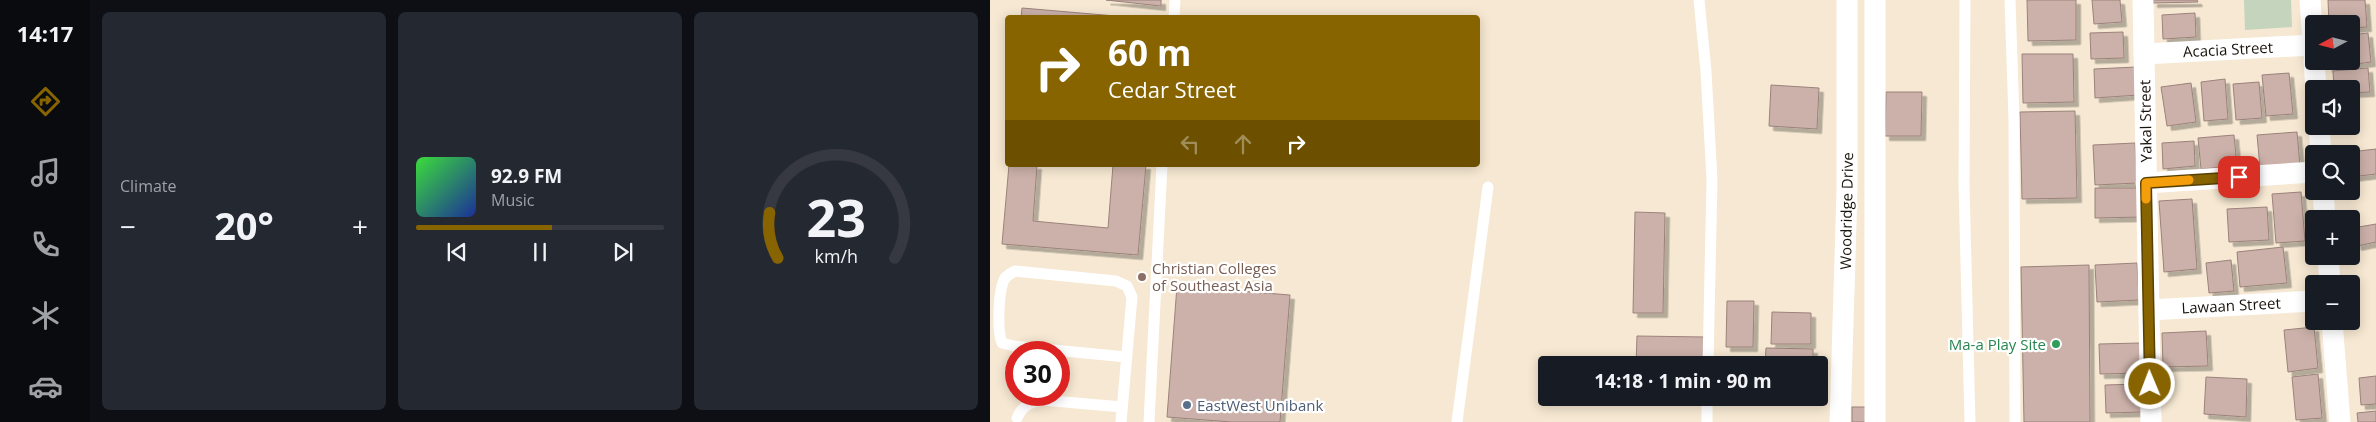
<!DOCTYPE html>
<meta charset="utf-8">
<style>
:root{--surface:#171b24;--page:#242831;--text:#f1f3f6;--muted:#9ea1a6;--line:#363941;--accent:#876400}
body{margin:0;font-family:"Open Sans",sans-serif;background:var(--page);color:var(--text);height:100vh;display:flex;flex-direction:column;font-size:19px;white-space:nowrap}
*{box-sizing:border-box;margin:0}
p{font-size:16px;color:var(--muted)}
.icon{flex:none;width:28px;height:28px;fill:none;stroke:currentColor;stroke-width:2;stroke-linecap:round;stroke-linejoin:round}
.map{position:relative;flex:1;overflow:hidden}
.panel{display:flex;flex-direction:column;gap:12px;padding:12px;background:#0d0f14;width:900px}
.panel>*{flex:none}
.top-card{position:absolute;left:15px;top:15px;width:475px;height:152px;border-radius:5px;box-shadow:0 2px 12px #0003;background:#876400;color:#fff;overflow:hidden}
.needle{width:32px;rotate:263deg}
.tools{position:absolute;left:1315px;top:15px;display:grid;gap:10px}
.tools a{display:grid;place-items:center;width:55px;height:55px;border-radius:5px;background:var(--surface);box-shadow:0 2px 12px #0003;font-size:25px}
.speed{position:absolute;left:15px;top:341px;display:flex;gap:10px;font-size:25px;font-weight:700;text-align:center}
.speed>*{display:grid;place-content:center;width:65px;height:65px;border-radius:50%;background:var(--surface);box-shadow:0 2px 12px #0003;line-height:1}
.speed .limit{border:8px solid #d22;background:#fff;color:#111}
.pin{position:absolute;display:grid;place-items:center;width:42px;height:42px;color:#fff;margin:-21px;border-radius:10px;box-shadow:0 2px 8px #0006}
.me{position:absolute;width:55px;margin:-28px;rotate:359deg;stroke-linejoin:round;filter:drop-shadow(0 0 4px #0008)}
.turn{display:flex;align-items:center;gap:18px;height:105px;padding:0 20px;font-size:22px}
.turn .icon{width:65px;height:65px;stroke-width:2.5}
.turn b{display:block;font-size:35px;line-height:42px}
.lanes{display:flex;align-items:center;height:48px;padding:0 20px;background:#0003;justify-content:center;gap:25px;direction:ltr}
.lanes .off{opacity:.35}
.big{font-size:38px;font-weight:700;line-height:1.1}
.panel .card{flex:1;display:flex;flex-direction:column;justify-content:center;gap:8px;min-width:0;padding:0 18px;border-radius:8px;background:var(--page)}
.panel .dial{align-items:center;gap:0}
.dial svg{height:130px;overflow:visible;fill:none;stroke:var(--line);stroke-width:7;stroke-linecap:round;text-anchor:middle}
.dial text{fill:var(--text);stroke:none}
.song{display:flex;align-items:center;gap:15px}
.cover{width:60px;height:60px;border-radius:8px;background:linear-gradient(135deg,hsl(120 70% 55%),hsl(230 70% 35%))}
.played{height:5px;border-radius:2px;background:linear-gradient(90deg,var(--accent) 55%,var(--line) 55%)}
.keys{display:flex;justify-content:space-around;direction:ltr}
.heat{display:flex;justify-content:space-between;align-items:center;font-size:28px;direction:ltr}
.panel .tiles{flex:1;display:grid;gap:12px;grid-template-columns:repeat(3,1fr)}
.trip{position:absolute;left:548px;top:356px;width:290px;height:50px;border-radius:5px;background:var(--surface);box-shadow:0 2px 12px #0003;font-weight:700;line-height:50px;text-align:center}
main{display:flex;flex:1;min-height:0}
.tab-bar{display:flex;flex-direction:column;width:90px;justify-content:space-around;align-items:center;background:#090b0e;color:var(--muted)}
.tab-bar .icon{width:35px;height:35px}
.tab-bar .active{color:var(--accent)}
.tab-bar b{font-size:22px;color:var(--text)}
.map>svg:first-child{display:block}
.green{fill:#c4d4bd}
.building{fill:#cbb1a9;stroke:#9b827b;filter:url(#shadow)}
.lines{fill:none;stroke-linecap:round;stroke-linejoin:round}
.service{stroke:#fff;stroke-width:11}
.minor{stroke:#fff;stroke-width:21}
.route-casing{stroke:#584100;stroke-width:12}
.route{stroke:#876400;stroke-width:9}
.slow{stroke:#f59e0b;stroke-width:9}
.education-dot{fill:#8d6e63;stroke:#fff;stroke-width:2}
.leisure-dot{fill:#2e9e5b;stroke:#fff;stroke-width:2}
.service-dot{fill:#5c6f8a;stroke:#fff;stroke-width:2}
.labels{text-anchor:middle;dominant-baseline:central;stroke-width:4.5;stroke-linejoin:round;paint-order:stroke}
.street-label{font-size:15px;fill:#18130b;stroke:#fff}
.education-label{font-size:15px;fill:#785e54;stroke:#fff;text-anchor:start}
.leisure-label{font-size:15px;fill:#27864d;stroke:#fff;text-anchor:end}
.service-label{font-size:15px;fill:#4e5e75;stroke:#fff;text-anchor:start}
</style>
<main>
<nav class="tab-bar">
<b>14:17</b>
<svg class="icon active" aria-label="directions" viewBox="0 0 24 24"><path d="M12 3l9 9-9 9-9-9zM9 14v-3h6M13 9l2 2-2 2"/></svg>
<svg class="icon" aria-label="music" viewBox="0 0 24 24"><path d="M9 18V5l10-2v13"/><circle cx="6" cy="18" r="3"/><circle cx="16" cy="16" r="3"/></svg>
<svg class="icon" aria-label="phone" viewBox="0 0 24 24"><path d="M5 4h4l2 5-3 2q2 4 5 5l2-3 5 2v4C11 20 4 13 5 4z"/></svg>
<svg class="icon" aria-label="climate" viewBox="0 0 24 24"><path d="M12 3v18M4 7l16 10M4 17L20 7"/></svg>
<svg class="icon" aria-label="car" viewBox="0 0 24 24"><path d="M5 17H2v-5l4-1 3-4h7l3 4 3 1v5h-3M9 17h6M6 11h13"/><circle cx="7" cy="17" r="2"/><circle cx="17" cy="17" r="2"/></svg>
</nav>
<section class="panel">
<div class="tiles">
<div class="card"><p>Climate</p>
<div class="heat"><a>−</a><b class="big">20°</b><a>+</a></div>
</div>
<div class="card">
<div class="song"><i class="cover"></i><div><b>92.9 FM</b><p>Music</p></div></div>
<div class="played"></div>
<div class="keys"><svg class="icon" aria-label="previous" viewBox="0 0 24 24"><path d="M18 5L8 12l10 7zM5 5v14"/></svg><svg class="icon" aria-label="pause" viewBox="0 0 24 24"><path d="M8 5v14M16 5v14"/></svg><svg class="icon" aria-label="next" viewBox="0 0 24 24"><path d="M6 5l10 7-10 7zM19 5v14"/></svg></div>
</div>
<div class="card dial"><svg viewBox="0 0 100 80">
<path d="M14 69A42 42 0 1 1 86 69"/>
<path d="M14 69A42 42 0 0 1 9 41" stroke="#876400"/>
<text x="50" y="56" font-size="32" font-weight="700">23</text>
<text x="50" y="72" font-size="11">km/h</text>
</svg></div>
</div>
</section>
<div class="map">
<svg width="1386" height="422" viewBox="0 0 1386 422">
<defs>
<filter id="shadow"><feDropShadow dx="4.5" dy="4.5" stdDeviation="0" flood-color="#0004"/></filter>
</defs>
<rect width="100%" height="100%" fill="#f6e8d2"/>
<path class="green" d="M1254 0H1301L1302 27 1255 30Z"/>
<g class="building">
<path d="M116 0H171V6Z"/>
<path d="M1037 0H1086V40L1038 41Z"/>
<path d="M1102 0H1130L1132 22 1104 24Z"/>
<path d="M1163 0H1207L1208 2 1163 3Z"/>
<path d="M1338 0H1375L1377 27 1361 28V24H1339Z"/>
<path d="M32 8 149 18H31Z"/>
<path d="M1205 13 1206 37 1173 39 1172 15Z"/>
<path d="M1133 32 1134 58 1101 59 1100 33Z"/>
<path d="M1378 33 1381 62 1338 68 1337 61H1361V35Z"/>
<path d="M1032 54H1083L1084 102 1033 103Z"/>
<path d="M1146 67 1148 95 1105 98 1104 69Z"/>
<path d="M1378 68 1380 92 1361 93V89H1344L1343 71Z"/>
<path d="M1299 73 1303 114 1276 116 1272 75Z"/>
<path d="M1235 79 1238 119 1214 121 1211 82Z"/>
<path d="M1269 82 1272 118 1246 120 1243 84Z"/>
<path d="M1201 83 1206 122 1177 126 1171 87Z"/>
<path d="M781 85 829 88 827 129 779 126Z"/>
<path d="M896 92H932L931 136H895Z"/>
<path d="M1085 111 1087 198 1032 199 1030 112Z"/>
<path d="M1307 132 1310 165 1270 168 1267 135Z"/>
<path d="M1244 135 1247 166 1211 169 1208 138Z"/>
<path d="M1204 141 1205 166 1173 169 1172 143Z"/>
<path d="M1145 143 1147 183 1105 185 1103 145Z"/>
<path d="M1386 149V174L1361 177V154L1352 153Z"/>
<path d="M19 165H47L43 221 118 228 123 165H156L148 255 12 244Z"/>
<path d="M1105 188H1154V217L1105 218Z"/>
<path d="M1311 192 1315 241 1286 243 1282 194Z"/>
<path d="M1202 199 1207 269 1174 272 1169 201Z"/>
<path d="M1277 207 1279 240 1239 242 1237 209Z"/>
<path d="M645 212 675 213 673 313H643Z"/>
<path d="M1386 224V242L1367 246 1363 228Z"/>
<path d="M1293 247 1297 283 1250 287 1247 252Z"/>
<path d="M1241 260 1244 291 1219 293 1216 263Z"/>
<path d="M1147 263 1149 300 1107 302 1105 265Z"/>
<path d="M1099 265 1100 422H1034L1031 267Z"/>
<path d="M187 286 300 295 290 422H242L177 417Z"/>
<path d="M737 301H764L763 347H736Z"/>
<path d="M782 312 821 313V344H781Z"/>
<path d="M1324 327 1328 368 1298 372 1294 330Z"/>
<path d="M1216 331 1218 366 1173 367 1172 333Z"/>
<path d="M647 336 715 337V365H646Z"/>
<path d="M1150 343 1151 373 1110 374 1109 344Z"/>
<path d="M776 348 823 349V365H775Z"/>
<path d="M1328 374 1332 418 1306 420 1302 377Z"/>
<path d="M1386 376V404L1371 405 1369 378Z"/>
<path d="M1216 377 1257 379 1256 417 1214 414Z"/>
<path d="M1150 384 1151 412 1116 413 1115 385Z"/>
<rect x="862" y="407" width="14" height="15"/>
<path d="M1386 411V422H1368L1367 413Z"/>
</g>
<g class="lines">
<g class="service">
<path d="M709 0 716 71 722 180 718 365"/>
<path d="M975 0 974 184 980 422"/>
<path d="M1020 0 1024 120 1025 422"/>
<path d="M184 18 185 0"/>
<path d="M27 418C32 406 39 403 52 400L132 407"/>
<path d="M131 422 142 297 137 286 126 281 25 271C21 273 18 275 15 278 8 290 7 331 12 343L24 346 136 357"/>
<path d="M159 422 172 165"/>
<path d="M467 422 498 187"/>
<path d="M717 422V398"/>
</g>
<g class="minor">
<path d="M885 0V422"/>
<path d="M1153 0 1161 422"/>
<path d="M1320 0 1324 55"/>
<path d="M1154 54 1323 45"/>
<path d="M1324 61 1326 89"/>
<path d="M1329 126 1331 154"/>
<path d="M1156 183 1324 172"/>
<path d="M1333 191 1335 219"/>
<path d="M1338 256 1340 284"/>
<path d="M1159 310 1324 301"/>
<path d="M1342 321 1350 422"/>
<path d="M850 422 857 191V0"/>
</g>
</g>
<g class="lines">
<defs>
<path id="route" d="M1160 384 1156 183 1249 177"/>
</defs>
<use href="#route" class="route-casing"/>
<use href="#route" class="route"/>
<path class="slow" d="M1156 199V183L1199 180"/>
</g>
<circle class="education-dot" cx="152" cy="277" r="5"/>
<circle class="leisure-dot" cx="1066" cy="344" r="5"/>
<circle class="service-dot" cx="197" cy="405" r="5"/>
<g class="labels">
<g class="street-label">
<text transform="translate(1238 49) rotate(-3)">Acacia Street</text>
<text transform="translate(1155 121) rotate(-91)">Yakal Street</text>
<text transform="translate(856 211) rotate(-89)">Woodridge Drive</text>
<text transform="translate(1241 305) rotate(-3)">Lawaan Street</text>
</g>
<g class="education-label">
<text x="162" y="268">Christian Colleges<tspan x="162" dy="17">of Southeast Asia</tspan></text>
</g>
<g class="leisure-label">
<text x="1056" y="344">Ma-a Play Site</text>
</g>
<g class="service-label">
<text x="207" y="405">EastWest Unibank</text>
</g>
</g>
</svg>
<div class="tools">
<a><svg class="needle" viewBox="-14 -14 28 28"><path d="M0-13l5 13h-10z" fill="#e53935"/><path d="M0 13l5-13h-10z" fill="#9ea1a6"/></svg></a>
<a><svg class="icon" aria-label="sound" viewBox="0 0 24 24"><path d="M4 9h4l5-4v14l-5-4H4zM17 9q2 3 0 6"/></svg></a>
<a><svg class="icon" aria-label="search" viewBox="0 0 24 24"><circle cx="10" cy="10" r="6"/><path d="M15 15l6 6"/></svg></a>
<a>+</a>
<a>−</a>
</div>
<div class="speed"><div class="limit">30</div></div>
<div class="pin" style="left:1249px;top:177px;background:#d93025"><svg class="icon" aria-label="arrive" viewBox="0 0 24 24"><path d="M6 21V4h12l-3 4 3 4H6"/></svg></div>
<svg class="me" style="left:1160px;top:384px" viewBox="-20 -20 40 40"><circle r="17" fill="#876400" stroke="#fff" stroke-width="3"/><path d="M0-11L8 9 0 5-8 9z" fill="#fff"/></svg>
<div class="trip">14:18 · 1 min · 90 m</div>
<div class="top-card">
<div class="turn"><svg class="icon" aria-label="right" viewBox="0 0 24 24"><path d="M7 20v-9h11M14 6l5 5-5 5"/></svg><div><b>60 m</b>Cedar Street</div></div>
<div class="lanes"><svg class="icon off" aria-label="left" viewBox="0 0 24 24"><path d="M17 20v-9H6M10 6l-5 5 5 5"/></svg><svg class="icon off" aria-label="ahead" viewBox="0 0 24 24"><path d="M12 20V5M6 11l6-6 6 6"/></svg><svg class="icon" aria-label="right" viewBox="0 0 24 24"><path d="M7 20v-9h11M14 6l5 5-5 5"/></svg></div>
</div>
</div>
</main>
